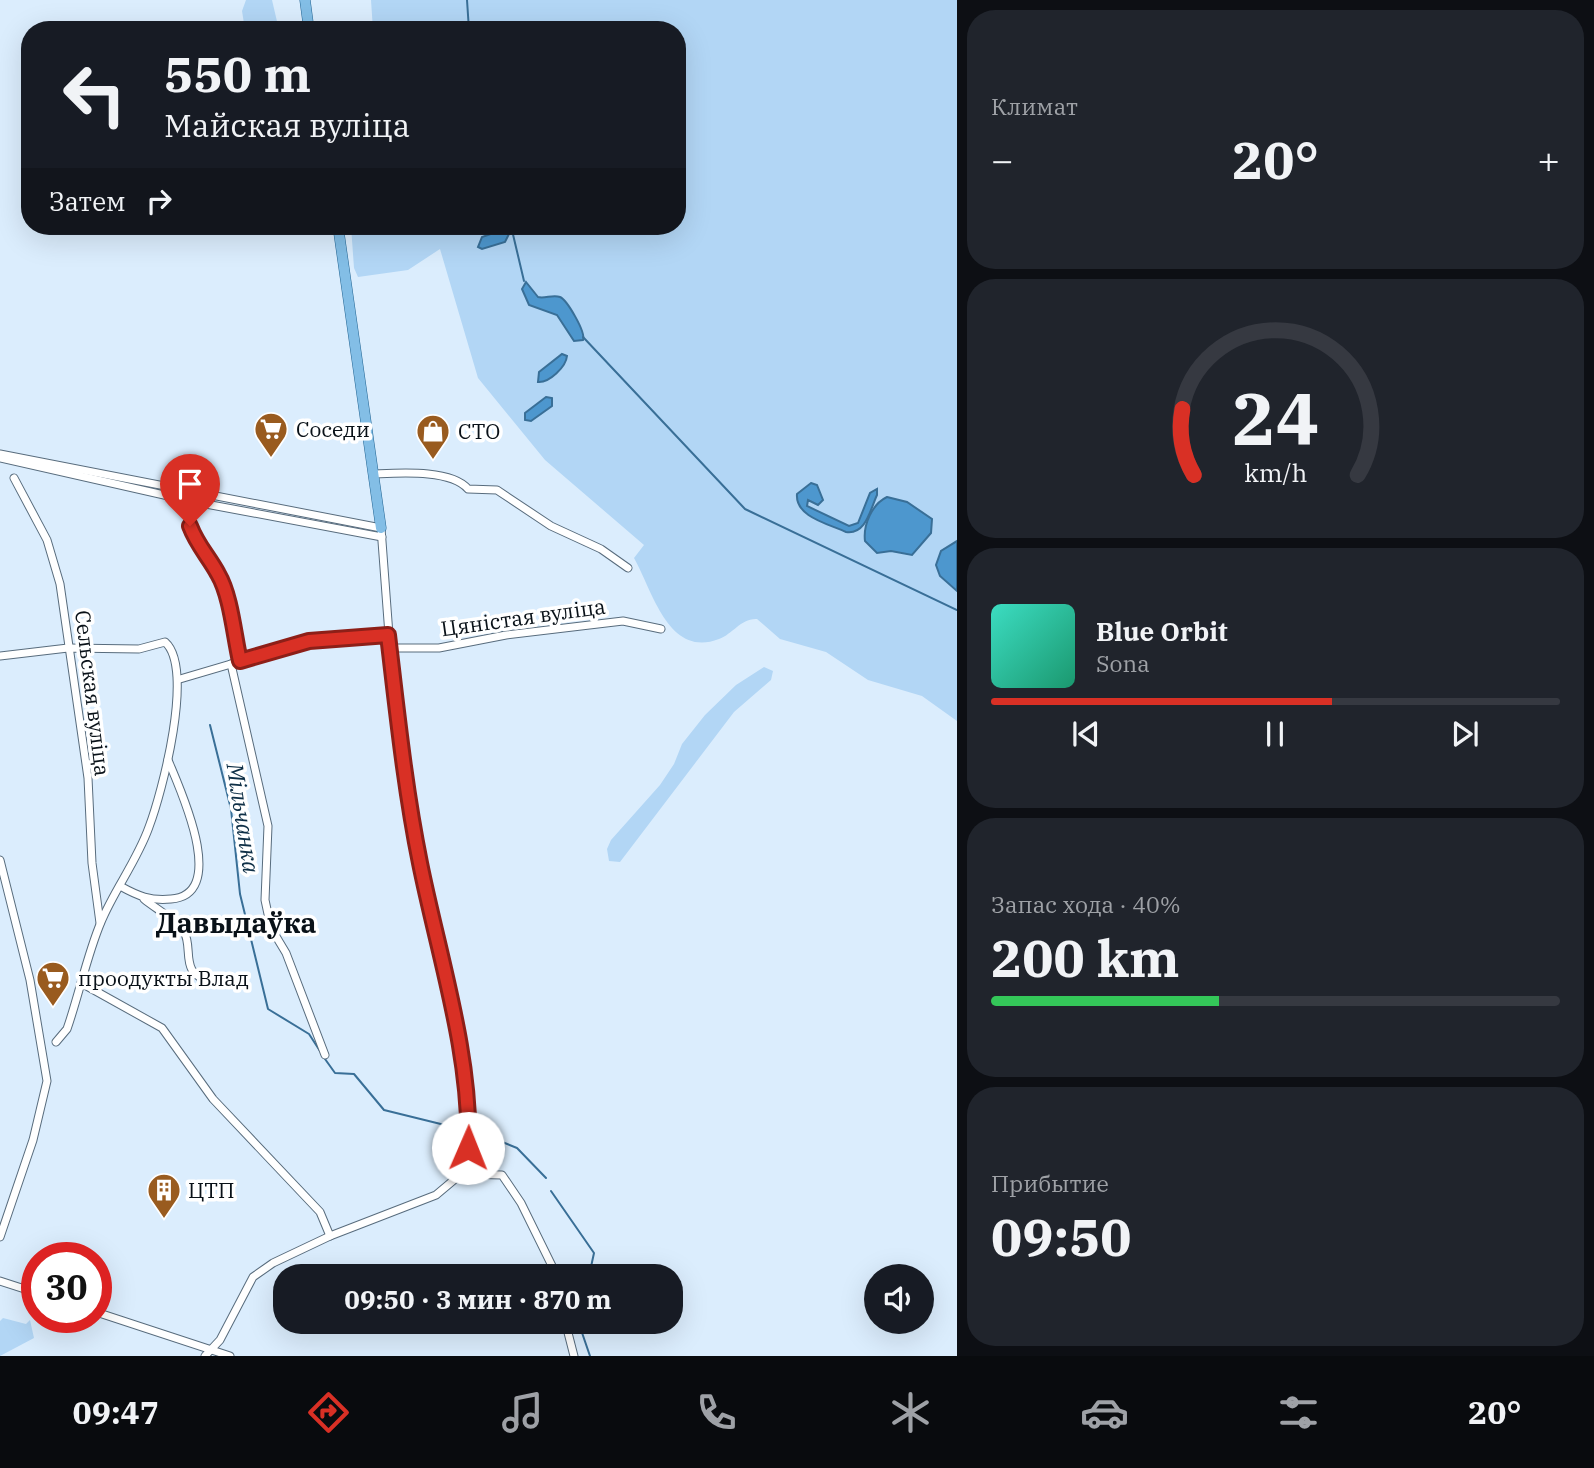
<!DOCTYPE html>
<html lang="ru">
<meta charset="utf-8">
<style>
:root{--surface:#171b24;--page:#20242c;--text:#f1f3f6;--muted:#9ea1a6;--line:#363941;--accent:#d93025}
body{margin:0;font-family:"IBM Plex Serif",serif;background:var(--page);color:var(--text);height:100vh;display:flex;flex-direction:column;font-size:26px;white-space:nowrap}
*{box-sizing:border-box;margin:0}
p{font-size:23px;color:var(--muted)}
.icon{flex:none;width:38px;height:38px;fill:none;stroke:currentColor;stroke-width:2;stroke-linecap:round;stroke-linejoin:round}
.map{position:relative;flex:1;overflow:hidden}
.details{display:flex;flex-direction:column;gap:10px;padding:10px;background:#0d0f14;width:637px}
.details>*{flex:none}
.top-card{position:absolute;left:21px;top:21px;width:665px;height:214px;border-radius:28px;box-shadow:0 7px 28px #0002;background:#171b24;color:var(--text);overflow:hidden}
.buttons{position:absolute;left:864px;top:1264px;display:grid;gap:14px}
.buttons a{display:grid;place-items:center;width:70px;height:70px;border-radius:50%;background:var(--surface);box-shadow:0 7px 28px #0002;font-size:35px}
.speed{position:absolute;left:21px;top:1242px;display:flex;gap:14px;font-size:35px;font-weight:700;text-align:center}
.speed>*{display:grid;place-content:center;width:91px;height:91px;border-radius:50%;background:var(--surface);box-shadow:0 7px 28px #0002;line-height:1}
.speed .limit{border:10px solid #d22;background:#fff;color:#111}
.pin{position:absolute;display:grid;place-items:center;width:60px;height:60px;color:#fff;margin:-72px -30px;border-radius:50% 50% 50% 0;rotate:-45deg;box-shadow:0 0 7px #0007}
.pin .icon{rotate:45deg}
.me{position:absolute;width:77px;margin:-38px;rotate:1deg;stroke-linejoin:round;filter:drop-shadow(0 0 5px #0008)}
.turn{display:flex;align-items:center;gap:24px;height:147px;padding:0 28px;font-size:32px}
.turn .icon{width:91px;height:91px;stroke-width:2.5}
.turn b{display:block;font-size:49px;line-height:60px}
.then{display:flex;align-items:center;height:66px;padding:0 28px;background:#0003;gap:14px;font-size:26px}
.big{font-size:52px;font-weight:700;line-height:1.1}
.details .card{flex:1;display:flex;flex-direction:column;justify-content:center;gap:10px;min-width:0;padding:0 24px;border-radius:28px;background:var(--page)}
.details .dial{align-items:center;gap:0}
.dial svg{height:182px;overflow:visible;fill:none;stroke:var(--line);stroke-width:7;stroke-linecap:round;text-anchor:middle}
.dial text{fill:var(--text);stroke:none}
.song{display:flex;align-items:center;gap:21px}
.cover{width:84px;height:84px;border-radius:10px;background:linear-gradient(135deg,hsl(170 70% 55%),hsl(160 70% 35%))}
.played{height:7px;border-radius:4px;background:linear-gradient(90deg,var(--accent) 60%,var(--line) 60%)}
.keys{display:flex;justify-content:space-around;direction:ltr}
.heat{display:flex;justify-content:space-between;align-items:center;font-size:38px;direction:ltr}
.charge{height:10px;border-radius:5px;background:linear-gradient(90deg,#34c759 40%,var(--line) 0)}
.trip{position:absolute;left:273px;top:1264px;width:410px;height:70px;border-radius:28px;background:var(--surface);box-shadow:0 7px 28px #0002;font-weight:700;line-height:70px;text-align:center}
.tab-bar{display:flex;height:112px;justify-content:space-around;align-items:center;background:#090b0e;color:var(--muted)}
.tab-bar .icon{width:49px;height:49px}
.tab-bar .on{color:var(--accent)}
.tab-bar b{font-size:32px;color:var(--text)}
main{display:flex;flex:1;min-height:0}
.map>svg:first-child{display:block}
.green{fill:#b2d6f5}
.water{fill:#4d97ce;stroke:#396f97;stroke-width:2}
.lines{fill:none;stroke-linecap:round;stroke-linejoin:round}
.stream{stroke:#396f97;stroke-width:2}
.minor-casing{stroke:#586c7d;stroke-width:9}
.major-casing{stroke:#236593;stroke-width:11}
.minor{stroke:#fff;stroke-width:7}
.major{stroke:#83bee6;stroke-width:10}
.route-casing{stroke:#8d1f18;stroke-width:18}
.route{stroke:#d93025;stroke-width:12}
.labels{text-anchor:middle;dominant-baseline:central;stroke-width:7;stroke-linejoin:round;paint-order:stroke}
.poi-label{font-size:21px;fill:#091118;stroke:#fff;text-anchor:start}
.street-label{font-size:21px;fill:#091118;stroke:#fff}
.water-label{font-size:23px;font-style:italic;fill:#0e2f46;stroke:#fff}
.district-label{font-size:28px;font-weight:bold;fill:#091118;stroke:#fff}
</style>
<main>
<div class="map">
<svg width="957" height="1356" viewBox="0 0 957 1356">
<rect width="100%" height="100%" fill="#dbedfd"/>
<g class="green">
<path d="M246 0H272L279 30H245L242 11Z"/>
<path d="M371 0H957V721L922 696 868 680 826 652 780 639 757 619C741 618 733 634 719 639 668 659 652 589 634 558L644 545 545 460 478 378 440 249 408 270 358 277 354 268 351 226H677V30H373Z"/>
<path d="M764 667 773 671 771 680 734 712 620 862 609 861 607 849 611 840 660 785 674 764 682 744 705 715 736 685Z"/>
<path d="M3 1318 26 1324 30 1320 34 1338 0 1356V1321Z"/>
</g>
<g class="water">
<path d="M505 229 509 234 505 242 482 249 478 247 482 237Z"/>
<path d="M526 282 538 297C545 299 553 294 560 297 567 300 586 332 583 340L574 341 557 315 529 305 522 289Z"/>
<path d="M562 354 567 356C566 367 549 383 538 382L539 372Z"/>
<path d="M546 397 552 398V406L531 421 525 420V413Z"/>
<path d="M811 483 817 485 823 500 818 505 808 500 807 506 849 526 858 523 870 493 877 489V495C870 510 866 535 846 532 829 524 795 517 797 494Z"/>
<path d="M887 497 907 502 932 519 931 533 912 555 891 551 877 553 865 541C863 525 872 504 887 497Z"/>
<path d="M957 541V591L940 576 936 565 941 551Z"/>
</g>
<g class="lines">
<g class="stream">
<path d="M467 0 469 30"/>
<path d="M511 226 524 281"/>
<path d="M583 337 745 509 957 610"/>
<path d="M210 725 231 809 240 894 268 1009 309 1034 320 1051"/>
<path d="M325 1059 335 1073 354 1074 384 1110 461 1129"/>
<path d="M475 1131 517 1148 546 1178"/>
<path d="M551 1191 594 1253 589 1276"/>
<path d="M578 1321 590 1356"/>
</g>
<defs>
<g id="minor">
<path d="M0 454 381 528 390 648 419 860 463 1066 469 1119 468 1148 461 1174 436 1195 330 1236 273 1263 253 1277 220 1340 205 1356"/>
<path d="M0 458 195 502 382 537"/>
<path d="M374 474C399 473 451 469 468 489L497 490 551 526 601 549 628 568"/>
<path d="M14 478 47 540 60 584 88 778 92 863 100 923"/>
<path d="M192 514C188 541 208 554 219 576 231 601 233 634 240 661"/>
<path d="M390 648H439L506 635 623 621 661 629"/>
<path d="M0 656 68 648 139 649 165 642C195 668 162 793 149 827 137 861 114 890 101 922 87 955 79 995 67 1029L56 1042"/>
<path d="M231 664 268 826 265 900 271 928 286 953 325 1055"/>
<path d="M180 679 309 641 388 635"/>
<path d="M0 860 30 980 47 1081 33 1140 0 1237"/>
<path d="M120 886C138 896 150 901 171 899 230 895 179 787 168 760"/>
<path d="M144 899C156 909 175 919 184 932 194 948 178 976 212 981"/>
<path d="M83 984 162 1028 213 1099 320 1212 330 1236"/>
<path d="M461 1174 502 1175 521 1203 557 1276"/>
<path d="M0 1281 37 1293"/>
<path d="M96 1312 230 1356"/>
<path d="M565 1321 574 1356"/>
</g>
<g id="major">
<path d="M305 0 309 30"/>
<path d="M338 226 381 528"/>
</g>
</defs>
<use href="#minor" class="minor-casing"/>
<use href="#major" class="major-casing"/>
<use href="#minor" class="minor"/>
<use href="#major" class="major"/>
</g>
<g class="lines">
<defs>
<path id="route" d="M190 526C197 545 209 557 218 574 231 596 234 635 240 661L309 641 388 635C397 711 405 789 420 863 438 953 472 1057 468 1148"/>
</defs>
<use href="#route" class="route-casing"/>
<use href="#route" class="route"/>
</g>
<defs>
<symbol id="supermarket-pin" viewBox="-11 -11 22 30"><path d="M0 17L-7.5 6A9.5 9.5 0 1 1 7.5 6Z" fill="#995b1f" stroke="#fff"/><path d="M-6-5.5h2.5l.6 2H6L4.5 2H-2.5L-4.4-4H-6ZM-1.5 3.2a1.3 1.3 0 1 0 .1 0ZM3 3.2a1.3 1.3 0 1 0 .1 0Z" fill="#fff"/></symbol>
<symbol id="shop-pin" viewBox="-11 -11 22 30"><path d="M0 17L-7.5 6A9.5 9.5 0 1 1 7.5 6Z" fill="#995b1f" stroke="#fff"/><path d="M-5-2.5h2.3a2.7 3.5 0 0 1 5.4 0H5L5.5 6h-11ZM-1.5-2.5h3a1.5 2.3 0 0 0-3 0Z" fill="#fff"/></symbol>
<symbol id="building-pin" viewBox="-11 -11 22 30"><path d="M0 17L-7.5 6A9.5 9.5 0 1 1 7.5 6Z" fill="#995b1f" stroke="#fff"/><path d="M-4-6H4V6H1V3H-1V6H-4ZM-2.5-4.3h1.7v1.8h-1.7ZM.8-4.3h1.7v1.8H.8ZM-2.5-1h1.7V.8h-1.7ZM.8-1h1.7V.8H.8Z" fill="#fff"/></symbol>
</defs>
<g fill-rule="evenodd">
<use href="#supermarket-pin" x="252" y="410" width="38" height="52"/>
<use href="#shop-pin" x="414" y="412" width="38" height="52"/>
<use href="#supermarket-pin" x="34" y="959" width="38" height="52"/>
<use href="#building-pin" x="145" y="1171" width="38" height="52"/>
</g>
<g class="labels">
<g class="poi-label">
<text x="296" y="429">Соседи</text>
<text x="458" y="431">СТО</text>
<text x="78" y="978">проодукты Влад</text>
<text x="188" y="1190">ЦТП</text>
</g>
<g class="street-label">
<text transform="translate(523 617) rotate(-8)">Цяністая вуліца</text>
<text transform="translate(93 693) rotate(83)">Сельская вуліца</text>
</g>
<g class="water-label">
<text transform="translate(244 818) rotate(81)">Мільчанка</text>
</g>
<g class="district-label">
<text x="236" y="922">Давыдаўка</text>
</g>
</g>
</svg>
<div class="buttons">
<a><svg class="icon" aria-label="sound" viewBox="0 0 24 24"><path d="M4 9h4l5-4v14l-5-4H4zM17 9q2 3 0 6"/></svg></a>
</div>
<div class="speed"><div class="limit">30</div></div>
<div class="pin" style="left:190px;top:526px;background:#d93025"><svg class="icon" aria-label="arrive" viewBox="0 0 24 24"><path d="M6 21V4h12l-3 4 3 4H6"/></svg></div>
<svg class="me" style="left:468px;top:1148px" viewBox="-20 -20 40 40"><circle r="19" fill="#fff"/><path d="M0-13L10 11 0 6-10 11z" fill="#d93025"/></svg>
<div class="trip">09:50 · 3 мин · 870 m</div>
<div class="top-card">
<div class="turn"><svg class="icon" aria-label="left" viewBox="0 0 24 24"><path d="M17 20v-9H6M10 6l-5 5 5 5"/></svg><div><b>550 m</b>Майская вуліца</div></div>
<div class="then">Затем<svg class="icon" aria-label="right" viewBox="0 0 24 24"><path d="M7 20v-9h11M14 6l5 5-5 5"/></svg></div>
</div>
</div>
<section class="details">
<div class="card"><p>Климат</p>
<div class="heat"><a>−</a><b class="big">20°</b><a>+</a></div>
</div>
<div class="card dial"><svg viewBox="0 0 100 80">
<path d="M14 69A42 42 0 1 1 86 69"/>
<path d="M14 69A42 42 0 0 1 9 40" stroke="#d93025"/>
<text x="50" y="56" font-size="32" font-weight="700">24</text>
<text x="50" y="72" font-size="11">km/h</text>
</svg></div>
<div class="card">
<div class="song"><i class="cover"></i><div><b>Blue Orbit</b><p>Sona</p></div></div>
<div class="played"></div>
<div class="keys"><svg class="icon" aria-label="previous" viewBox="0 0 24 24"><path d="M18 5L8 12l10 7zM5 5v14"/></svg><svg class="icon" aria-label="pause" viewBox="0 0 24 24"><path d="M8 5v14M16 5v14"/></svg><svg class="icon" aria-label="next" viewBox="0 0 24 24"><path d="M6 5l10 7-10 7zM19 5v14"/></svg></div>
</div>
<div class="card"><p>Запас хода · 40%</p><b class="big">200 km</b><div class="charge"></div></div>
<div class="card"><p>Прибытие</p><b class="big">09:50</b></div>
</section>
</main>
<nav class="tab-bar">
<b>09:47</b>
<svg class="icon on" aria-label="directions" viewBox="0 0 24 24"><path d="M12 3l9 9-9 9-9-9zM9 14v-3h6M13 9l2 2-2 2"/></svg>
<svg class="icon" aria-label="music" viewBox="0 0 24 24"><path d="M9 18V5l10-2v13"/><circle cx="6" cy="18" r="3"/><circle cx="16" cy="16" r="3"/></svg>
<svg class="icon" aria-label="phone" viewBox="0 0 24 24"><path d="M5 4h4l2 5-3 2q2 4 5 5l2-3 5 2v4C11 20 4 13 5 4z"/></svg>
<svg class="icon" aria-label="climate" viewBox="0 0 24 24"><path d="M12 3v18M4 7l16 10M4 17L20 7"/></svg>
<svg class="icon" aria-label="car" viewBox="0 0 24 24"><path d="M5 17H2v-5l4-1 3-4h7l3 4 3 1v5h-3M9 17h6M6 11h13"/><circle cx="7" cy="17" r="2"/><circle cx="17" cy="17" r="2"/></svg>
<svg class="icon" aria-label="filters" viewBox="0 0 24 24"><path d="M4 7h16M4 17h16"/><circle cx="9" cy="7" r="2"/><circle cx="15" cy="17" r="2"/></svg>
<b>20°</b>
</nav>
